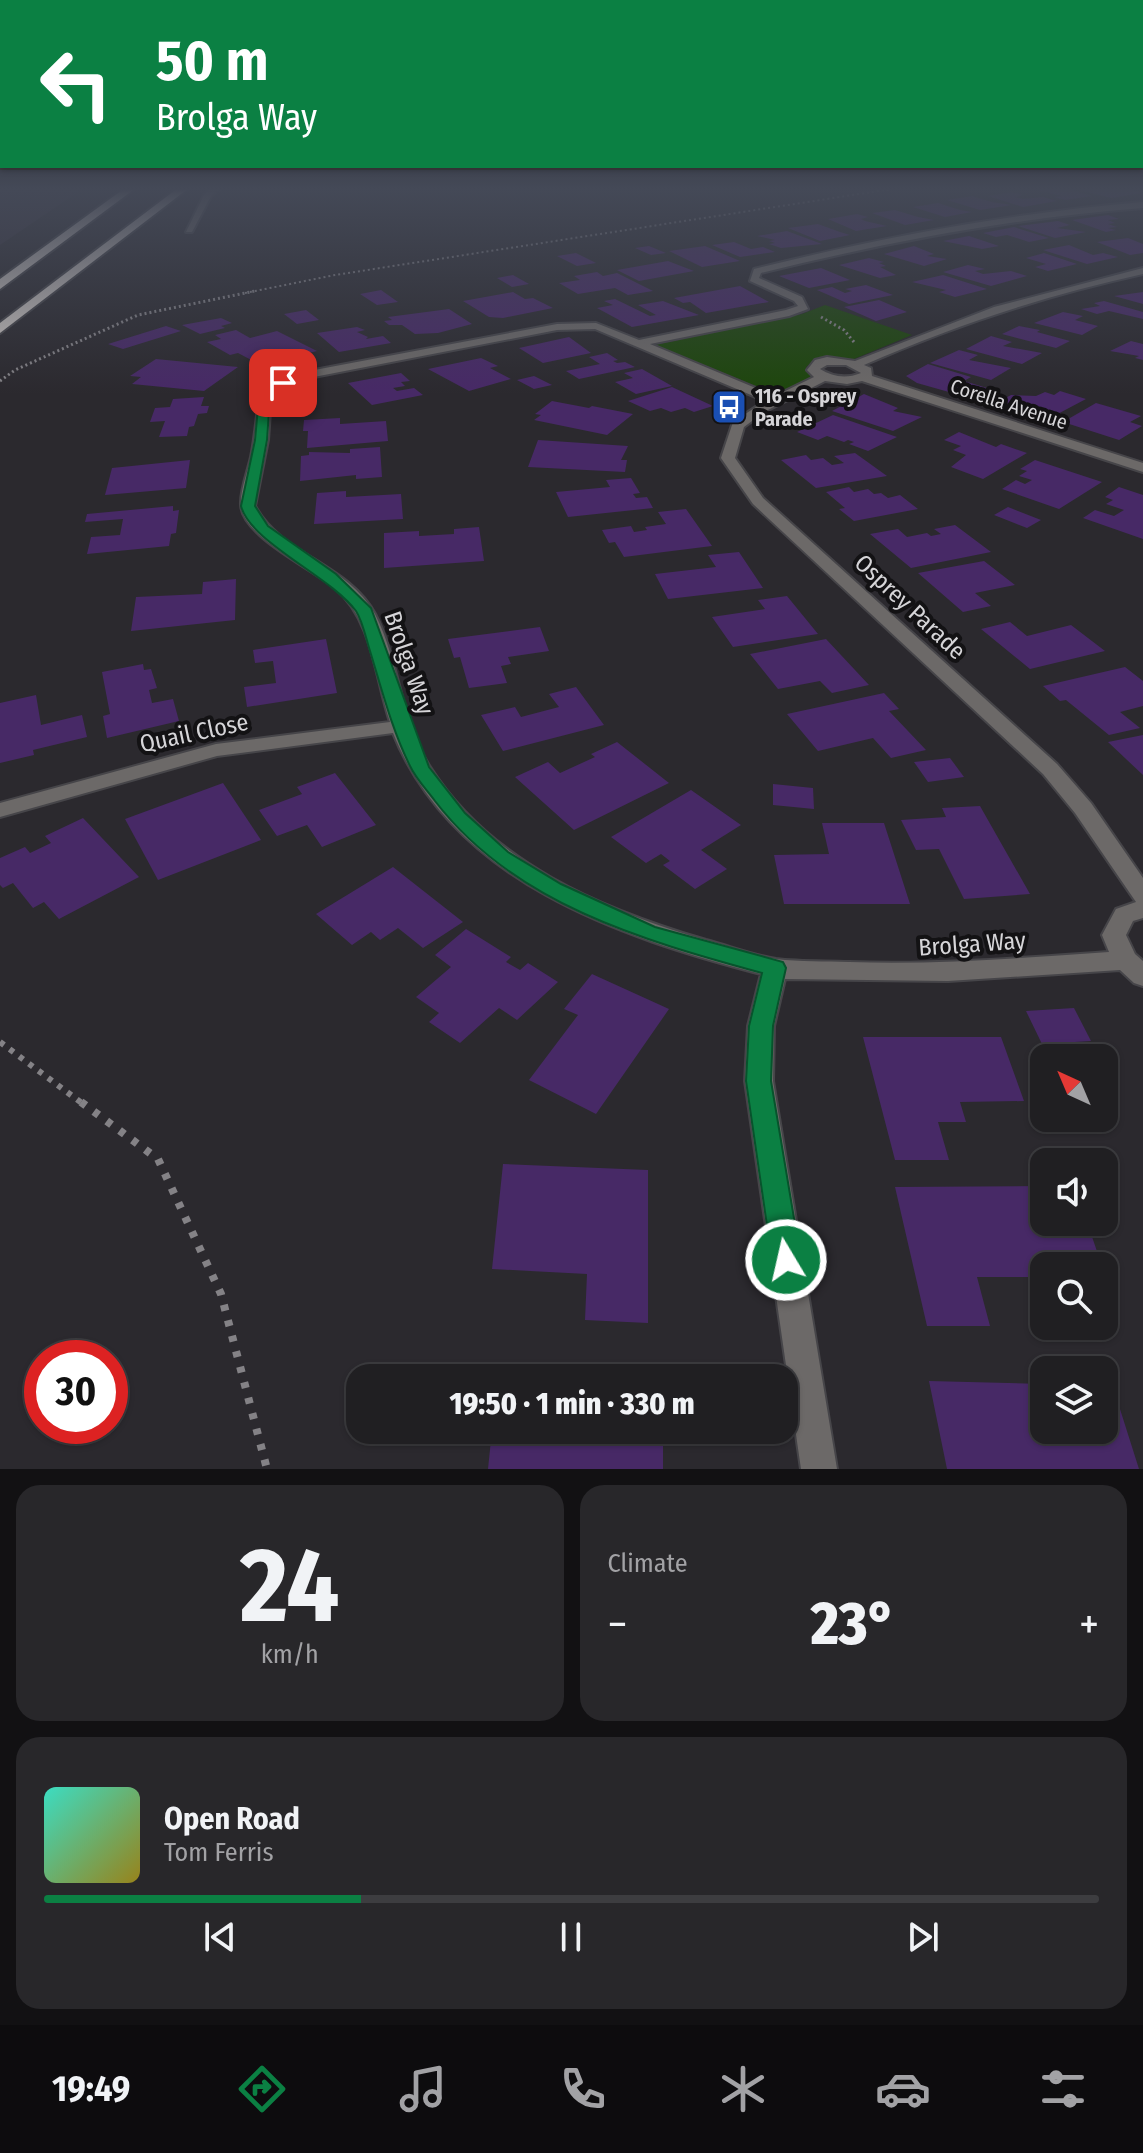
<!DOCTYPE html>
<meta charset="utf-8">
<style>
:root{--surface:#201f22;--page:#28272a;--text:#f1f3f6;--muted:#a2a2a5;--line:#3d3d40;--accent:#0b8043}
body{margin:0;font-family:"Fira Sans Condensed",sans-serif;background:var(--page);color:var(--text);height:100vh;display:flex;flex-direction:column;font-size:30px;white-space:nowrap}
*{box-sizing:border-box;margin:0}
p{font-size:26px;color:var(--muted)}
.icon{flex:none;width:44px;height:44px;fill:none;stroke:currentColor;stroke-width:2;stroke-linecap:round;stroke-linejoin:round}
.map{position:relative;height:1469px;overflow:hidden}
.drawer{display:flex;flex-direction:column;gap:16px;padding:16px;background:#121113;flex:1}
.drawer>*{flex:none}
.top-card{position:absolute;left:0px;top:0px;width:1144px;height:168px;box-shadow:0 2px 6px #0004,0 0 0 2px var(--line);background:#0b8043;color:#fff;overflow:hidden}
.needle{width:52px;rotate:316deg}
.fabs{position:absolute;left:1030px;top:1044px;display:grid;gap:16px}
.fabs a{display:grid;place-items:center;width:88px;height:88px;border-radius:16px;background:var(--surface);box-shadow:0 2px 6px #0004,0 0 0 2px var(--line);font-size:40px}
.speed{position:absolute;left:24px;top:1340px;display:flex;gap:16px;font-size:40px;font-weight:700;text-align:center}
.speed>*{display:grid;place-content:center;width:104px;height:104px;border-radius:50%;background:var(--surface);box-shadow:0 2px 6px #0004,0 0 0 2px var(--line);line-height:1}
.speed .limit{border:12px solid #d22;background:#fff;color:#111}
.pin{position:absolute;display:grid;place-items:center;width:68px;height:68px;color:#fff;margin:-34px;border-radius:16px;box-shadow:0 4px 12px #0006}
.me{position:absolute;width:88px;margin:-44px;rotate:351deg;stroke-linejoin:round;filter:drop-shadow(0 0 6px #0008)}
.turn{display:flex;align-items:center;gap:28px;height:168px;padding:0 24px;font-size:36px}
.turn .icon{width:104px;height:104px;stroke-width:2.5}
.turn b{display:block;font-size:56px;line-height:68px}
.big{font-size:60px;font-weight:800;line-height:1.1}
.drawer .tile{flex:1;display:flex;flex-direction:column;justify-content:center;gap:12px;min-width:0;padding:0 28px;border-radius:24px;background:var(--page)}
.drawer .dial{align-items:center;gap:0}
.dial b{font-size:104px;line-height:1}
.song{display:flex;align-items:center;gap:24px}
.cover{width:96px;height:96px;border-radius:12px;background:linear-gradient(135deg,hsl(170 70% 55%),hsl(50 70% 35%))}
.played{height:8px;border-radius:4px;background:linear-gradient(90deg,var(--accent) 30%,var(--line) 30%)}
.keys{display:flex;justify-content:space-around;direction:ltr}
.heat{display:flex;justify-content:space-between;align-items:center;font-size:44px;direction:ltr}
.drawer .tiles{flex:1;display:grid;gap:16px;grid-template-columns:1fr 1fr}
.tile:last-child{grid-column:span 2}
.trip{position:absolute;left:346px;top:1364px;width:452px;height:80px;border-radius:24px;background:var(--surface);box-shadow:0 2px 6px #0004,0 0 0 2px var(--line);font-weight:800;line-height:80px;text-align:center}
.menu{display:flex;height:128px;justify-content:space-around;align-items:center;background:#0d0c0e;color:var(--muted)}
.menu .icon{width:56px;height:56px}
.menu .current{color:var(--accent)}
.menu b{font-size:36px;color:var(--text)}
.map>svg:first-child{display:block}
.built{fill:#36313c}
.green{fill:#1d460b}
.building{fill:#472966}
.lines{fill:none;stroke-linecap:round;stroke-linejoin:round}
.minor-casing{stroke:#464549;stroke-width:4}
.highway-casing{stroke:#464549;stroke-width:4}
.path-far3{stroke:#848286;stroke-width:2;stroke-dasharray:2 3;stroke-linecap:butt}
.path-far2{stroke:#848286;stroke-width:3;stroke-dasharray:2 3;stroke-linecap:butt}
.path-far1{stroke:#848286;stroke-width:6;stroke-dasharray:5 7;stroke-linecap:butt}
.path{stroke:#848286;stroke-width:8;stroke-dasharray:6 10;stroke-linecap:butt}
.minor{fill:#6c6968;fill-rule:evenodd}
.highway{fill:#c7c1bd;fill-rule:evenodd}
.route{fill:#0b8043;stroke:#07532c;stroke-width:2}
.labels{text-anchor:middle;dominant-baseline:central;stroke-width:8;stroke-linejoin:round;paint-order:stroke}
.far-poi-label{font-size:20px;font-weight:bold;fill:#d6d5d8;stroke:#131214;text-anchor:start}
.far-street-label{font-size:20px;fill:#d6d5d8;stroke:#131214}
.street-label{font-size:24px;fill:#d6d5d8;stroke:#131214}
</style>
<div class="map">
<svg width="1143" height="1469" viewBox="0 0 1143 1469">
<rect width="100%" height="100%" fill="#2b292e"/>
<path class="built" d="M0 188H84L0 245Z"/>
<path class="green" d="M825 305 912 335 854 359 828 358 813 361 806 367 812 376 785 392 773 393 655 345 802 314Z"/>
<g class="building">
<path d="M1064 188 1092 196 1065 200 1054 197 1062 196 1037 190Z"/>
<path d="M1101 188 1127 189 1142 193 1111 198 1076 189Z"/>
<path d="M1012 192 1023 195 1016 197 1023 199 1043 197 1057 201 1023 207 988 196Z"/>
<path d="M972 196 992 202 1012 205 980 210 947 200Z"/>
<path d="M938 203 960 210 972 212 945 217 913 207Z"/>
<path d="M895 210 918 217 934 220 905 225 872 213Z"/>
<path d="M857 214 868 217 861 219 865 221 887 226 856 231 828 219Z"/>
<path d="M1108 215 1119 219 1108 220 1115 223 1108 224 1117 227 1108 228 1116 230 1106 232 1072 220Z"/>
<path d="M1058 221 1070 225 1057 228 1086 232 1055 238 1018 226Z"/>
<path d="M818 224 840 232 850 235 820 241 788 228Z"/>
<path d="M1014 227 1049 238 1029 242 1007 235 996 237 983 233Z"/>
<path d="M787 231 822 244 781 248 769 244 775 243 769 241 775 240 757 236Z"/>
<path d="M969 236 999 246 982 249 943 241Z"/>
<path d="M1128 238 1143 244V253L1130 255 1097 242Z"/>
<path d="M734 242 751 249 763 247 775 252 740 257 712 245Z"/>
<path d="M1069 245 1093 255 1103 253 1118 257 1087 264 1043 250Z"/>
<path d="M649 246 666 253 651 255 635 248Z"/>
<path d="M705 246 740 261 702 267 669 251Z"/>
<path d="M914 246 934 254 927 256 947 259 924 266 884 254Z"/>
<path d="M576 253 596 263 577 266 557 256Z"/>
<path d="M1044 253 1077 264 1048 271 1035 267 1046 264 1026 258Z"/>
<path d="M869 258 884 262 879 263 886 266 880 267 896 275 880 278 839 265Z"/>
<path d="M668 261 694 271 639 281 617 270Z"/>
<path d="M968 265 985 269 975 271 983 274 1011 271 1027 276 991 286 943 272Z"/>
<path d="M821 268 850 280 809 288 779 276Z"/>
<path d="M597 272 603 276 617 273 653 291 628 295 615 288 578 294 559 283 580 280 574 276Z"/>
<path d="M513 275 529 284 512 287 497 278Z"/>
<path d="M943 275 987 289 955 297 939 292 946 290 912 282Z"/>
<path d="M866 285 893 295 849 304 817 290 832 287 845 293 852 291 845 289Z"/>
<path d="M740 286 769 302 706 313 690 302 683 303 674 298Z"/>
<path d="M381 290 398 302 377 305 360 294Z"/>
<path d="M513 292 525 299 533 298 553 308 503 318 489 317 463 301Z"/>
<path d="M1143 292V304L1114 296Z"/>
<path d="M615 299 650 316 656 315 638 305 663 301 699 315 632 327 597 308 613 305 604 301Z"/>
<path d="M879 300 907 312 876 321 844 307Z"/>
<path d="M1104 301 1143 312V319L1109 311 1097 314 1081 309 1100 306 1094 303Z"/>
<path d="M449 309 472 324 438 333 415 334 402 325H389L384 321 392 320 388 317Z"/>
<path d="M306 310 319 320 297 324 284 314Z"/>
<path d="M1063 312 1083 316 1075 320 1098 326 1082 335 1034 323Z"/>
<path d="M221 318 232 323 221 326 225 328 200 334 182 325Z"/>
<path d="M166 326 181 331 123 349 108 344Z"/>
<path d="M1019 326 1040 330 1037 332 1070 341 1056 348 1002 334Z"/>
<path d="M357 327 365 330 357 332 368 337 366 339 383 336 391 343 339 352 317 333Z"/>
<path d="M236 330 250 338 277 331 317 351 261 365 238 353 230 355 207 342 221 339 215 335Z"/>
<path d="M991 336 1012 342 1003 346 1042 353 1022 364 966 349Z"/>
<path d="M569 337 591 353 543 363 519 348Z"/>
<path d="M1131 341 1143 344V360L1135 358 1139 356 1110 351Z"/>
<path d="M959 350 978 355 969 360 1011 368 991 380 930 363Z"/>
<path d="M607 353 618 360 613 361 617 363 625 362 635 367 579 379 566 371 600 364 589 357Z"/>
<path d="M481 358 498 366 490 368 511 379 469 391 428 369Z"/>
<path d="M156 359 238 367 204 391 132 384 141 377 130 376Z"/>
<path d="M928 364 971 377 964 381 987 388 970 398 917 383 906 376Z"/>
<path d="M642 369 672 386 636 394 615 382 633 378 624 373Z"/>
<path d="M401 373 410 381 401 382 405 386 393 388 397 391 414 388 423 395 372 405 348 383Z"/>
<path d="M534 376 552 385 534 389 517 380Z"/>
<path d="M672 387 713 406 694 412 685 408 671 412 661 408 650 411 628 401Z"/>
<path d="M1060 391 1086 399 1050 418 1000 401 1011 395 1036 396 1045 392 1054 395Z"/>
<path d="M864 394 898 408 893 411 922 417 893 431 832 411Z"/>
<path d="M204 397 201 406H209L207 413 198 414 194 426 189 427 187 436 159 437 165 421 150 422 155 408 170 407 173 399Z"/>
<path d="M552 401 589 408 592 406 633 414 607 435 534 420 541 415 535 414Z"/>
<path d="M1096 403 1141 416 1130 422 1142 426 1119 440 1063 422Z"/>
<path d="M833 415 897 437 868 451 849 444 854 442 848 440 844 442 827 436 818 440 797 432Z"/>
<path d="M340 418V424L386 421 388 441 307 448 308 431H303L304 420Z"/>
<path d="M959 432 996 447 1001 444 1027 453 983 479 951 467 966 455 953 450 961 446 944 440Z"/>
<path d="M538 440 628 446 621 460H627L625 472 528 467Z"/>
<path d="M380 447 382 477 356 479V475L300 481 301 456 309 455V452L350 453V449Z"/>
<path d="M855 453 887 476 816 488 781 460 806 455 811 460 823 458 832 465 844 463 834 456Z"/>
<path d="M190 460 186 488 105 495 112 468Z"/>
<path d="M1035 460 1102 482 1059 509 1002 489 1016 480 1025 484 1032 480 1019 476 1027 471 1020 469Z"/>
<path d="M631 478 640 493 633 494 636 498 647 497 653 508 568 517 556 492 610 487 606 480Z"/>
<path d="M849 487 854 492 868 489 874 494 881 493 888 498 900 495 918 509 854 521 839 509 845 508 826 492Z"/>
<path d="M1119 487 1143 495V539L1083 518 1095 510 1114 516 1124 510 1106 504 1113 500 1105 497Z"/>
<path d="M346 491V497L401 494 403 519 314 524 317 493Z"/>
<path d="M173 506V511L179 510 176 533 171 534 169 546 87 554 91 537 120 535 123 519 85 522 87 514Z"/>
<path d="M1008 507 1041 520 1027 528 994 515Z"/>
<path d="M686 509 712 546 624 557 615 542 609 543 602 530 631 526 634 532 647 530 645 527 666 524 658 512Z"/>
<path d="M955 525 991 552 911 568 870 534 898 529 907 537 927 533 931 536 941 534 934 529Z"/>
<path d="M479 527 484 561 384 568V533L419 531V536L454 534V529Z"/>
<path d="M739 552 763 588 668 599 655 574 716 567 708 555Z"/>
<path d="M984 561 1015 585 975 593 991 606 963 612 918 573Z"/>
<path d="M236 579 235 620 131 631 136 597 202 594 203 582Z"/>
<path d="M787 596 818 634 733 647 712 617 765 609 758 600Z"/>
<path d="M1010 622 1027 636 1071 625 1105 651 1030 669 981 629Z"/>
<path d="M540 627 549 651 508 657 511 664 501 666 507 683 469 688 460 657 454 658 448 639Z"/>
<path d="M326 639 337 693 247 707 244 687 276 683 273 661 255 663 253 650Z"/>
<path d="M826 639 869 685 832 693 820 681 778 689 750 654Z"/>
<path d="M143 664 144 670 151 669 157 688 149 690 152 703 173 699 179 721 107 738 103 716 110 714 102 672Z"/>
<path d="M1125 667 1143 681V706L1120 712 1140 728 1109 735 1066 700 1060 701 1043 686Z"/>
<path d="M576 687 604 725 503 751 481 715 515 707 521 717 559 707 549 694Z"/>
<path d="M884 693 899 709 889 711 926 750 891 758 873 738 818 751 787 714Z"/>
<path d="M36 695 41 725 82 715 87 737 33 750 34 755 0 763V703Z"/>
<path d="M1143 735V775L1108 742Z"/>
<path d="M617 742 669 783 574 830 515 777 548 762 560 773 595 757 591 754Z"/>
<path d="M950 758 964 777 928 782 914 762Z"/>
<path d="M335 773 376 825 322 847 307 825 277 836 259 810 302 794 297 787Z"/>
<path d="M223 783 261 840 158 880 125 819Z"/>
<path d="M773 784 813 788 814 809 773 805Z"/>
<path d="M691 790 741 825 701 850 727 869 695 889 663 865 670 861 661 854 646 863 611 837Z"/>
<path d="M980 806 1030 894 964 899 939 849 916 850 901 820 946 817 942 808Z"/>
<path d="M83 818 139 877 59 919 44 902 33 908 13 883 3 888 0 885V858L25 847 30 853 51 843 45 836Z"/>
<path d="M822 823H884L910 904H784L774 855 829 854Z"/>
<path d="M393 867 463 922 423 948 398 928 380 940 371 932 352 945 316 914Z"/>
<path d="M466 929 511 957 506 962 520 970 528 963 558 982 517 1020 499 1008 460 1043 429 1022 439 1013 416 997 451 967 435 955Z"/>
<path d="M592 974 669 1009 596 1114 529 1080 578 1015 564 1009Z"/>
<path d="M1074 1008 1091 1041 1042 1044 1026 1011Z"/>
<path d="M863 1037H1001L1024 1101 960 1102 966 1122H938L949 1160H895Z"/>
<path d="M503 1164 648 1170V1323L585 1320 587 1274 492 1269Z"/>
<path d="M1044 1186V1222H1087L1102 1266H1044V1277H977L990 1326H927L895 1187Z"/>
<path d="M498 1369 613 1376V1378H497Z"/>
<path d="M929 1381 1044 1384V1430H1104V1386L1113 1387 1139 1469H947Z"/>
<path d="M492 1430H663V1469H488Z"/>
</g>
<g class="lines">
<defs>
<g id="minor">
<path d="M212 188H221L211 196 192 232H186L204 195Z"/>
<path d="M1143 202V208C1013 218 887 242 761 273L759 278 802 297 808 309 789 316 650 344 775 396 814 377 807 370 815 360 827 357 855 361 994 307 1143 268V274C1047 295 955 325 864 365L871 368 872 376 1143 463V472L862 381 847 384 825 381 764 412 744 427 735 458 763 498 1057 764 1091 803 1143 878V918L1133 921 1126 935 1135 954 1143 961V986L1134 983 1120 970 948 981 785 979 774 1026 773 1081 837 1469H801L745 1081 748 1026 761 974C619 937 453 881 393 733L217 756 0 817V803L216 744 390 722C375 677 373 620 335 588 313 569 242 536 241 505 240 490 248 471 251 457 255 437 257 416 259 396L288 375 557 324 596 323 639 340 786 310 798 306 794 301 750 281 754 269C882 237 1011 213 1143 202ZM595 329 765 401 733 422 721 458 753 504 1043 774 1075 813 1136 902 1116 909 1102 935 1109 952C1022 958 936 965 849 962 825 961 800 962 776 959 752 955 729 946 706 940 601 909 491 863 430 767 400 721 400 663 375 614 348 564 281 555 255 506L268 440 271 398 296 381 319 376 557 330ZM827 365H846L861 373C846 379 833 377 820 369Z"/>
</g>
<g id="highway">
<path d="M125 188H136L0 289V279Z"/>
<path d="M178 188H189L0 333V323Z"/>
</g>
</defs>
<use href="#minor" class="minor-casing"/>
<use href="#highway" class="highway-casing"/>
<path class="path-far3" d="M245 293 335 275 898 188"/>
<g class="path-far2">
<path d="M821 317 844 330 854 342"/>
<path d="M0 381 15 370 138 315 255 291"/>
</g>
<path class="path-far1" d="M0 1042 83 1104"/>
<path class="path" d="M81 1102 158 1159 221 1294 267 1469"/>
<use href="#minor" class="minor"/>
<use href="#highway" class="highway"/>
</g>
<linearGradient id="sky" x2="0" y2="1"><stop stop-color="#181719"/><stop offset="0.48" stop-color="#444957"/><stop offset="1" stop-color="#444957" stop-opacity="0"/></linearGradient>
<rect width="1143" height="394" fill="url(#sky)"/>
<path class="route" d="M279 380 288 383 270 397 267 440 255 506 268 526 336 574 371 608 429 767 465 813 508 852 561 884 655 927 783 962 786 968 773 1026 771 1081 801 1260 796 1270 786 1274 776 1270 772 1260 746 1081 749 1026 762 973C642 940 514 904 435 801 427 790 416 779 410 766 392 730 382 690 370 651 366 639 363 622 356 611 330 576 250 542 241 506L255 440 259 396Z"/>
<defs>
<symbol id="bus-square" viewBox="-11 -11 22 22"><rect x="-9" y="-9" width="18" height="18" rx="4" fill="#1a4fb4" stroke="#131214"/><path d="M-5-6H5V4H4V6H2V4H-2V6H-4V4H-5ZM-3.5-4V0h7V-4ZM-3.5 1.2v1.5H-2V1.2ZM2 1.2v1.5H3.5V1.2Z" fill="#fff"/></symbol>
</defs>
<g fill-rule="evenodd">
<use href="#bus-square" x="709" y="387" width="40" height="40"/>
</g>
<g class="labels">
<g class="far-poi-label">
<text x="755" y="396">116 - Osprey<tspan x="755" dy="23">Parade</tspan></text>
</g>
<g class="far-street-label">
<text transform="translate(1009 404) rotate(18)">Corella Avenue</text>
</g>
<g class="street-label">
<text transform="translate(910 607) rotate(43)">Osprey Parade</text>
<text transform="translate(409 663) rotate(71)">Brolga Way</text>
<text transform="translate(194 733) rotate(-12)">Quail Close</text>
<text transform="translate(972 944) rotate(-4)">Brolga Way</text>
</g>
</g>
</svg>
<div class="fabs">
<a><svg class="needle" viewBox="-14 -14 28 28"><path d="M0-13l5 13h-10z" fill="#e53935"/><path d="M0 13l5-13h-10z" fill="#a2a2a5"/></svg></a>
<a><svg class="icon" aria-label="sound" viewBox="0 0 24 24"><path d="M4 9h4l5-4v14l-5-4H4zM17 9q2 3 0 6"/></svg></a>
<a><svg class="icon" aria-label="search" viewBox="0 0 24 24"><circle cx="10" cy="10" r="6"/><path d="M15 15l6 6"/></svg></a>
<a><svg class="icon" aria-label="layers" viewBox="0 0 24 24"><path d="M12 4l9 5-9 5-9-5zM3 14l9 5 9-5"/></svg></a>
</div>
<div class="speed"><div class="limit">30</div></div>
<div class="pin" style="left:283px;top:383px;background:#d93025"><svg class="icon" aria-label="arrive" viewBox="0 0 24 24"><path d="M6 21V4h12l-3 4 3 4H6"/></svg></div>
<svg class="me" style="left:786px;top:1260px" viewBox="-20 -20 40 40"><circle r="17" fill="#0b8043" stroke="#fff" stroke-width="3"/><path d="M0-11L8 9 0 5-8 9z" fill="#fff"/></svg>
<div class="trip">19:50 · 1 min · 330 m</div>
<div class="top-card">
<div class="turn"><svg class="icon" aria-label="left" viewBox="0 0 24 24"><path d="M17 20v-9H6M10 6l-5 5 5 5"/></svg><div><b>50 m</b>Brolga Way</div></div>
</div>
</div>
<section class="drawer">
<div class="tiles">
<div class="tile dial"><b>24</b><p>km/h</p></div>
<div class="tile"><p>Climate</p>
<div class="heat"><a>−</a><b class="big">23°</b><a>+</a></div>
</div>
<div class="tile">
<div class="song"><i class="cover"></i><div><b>Open Road</b><p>Tom Ferris</p></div></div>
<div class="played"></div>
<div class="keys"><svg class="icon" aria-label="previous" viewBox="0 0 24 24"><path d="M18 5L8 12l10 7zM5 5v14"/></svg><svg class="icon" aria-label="pause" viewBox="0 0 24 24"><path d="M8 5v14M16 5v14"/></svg><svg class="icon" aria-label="next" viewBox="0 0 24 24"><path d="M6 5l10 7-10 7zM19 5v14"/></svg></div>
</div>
</div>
</section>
<nav class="menu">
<b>19:49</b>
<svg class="icon current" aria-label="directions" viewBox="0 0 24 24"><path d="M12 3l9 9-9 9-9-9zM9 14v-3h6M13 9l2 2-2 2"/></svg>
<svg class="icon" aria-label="music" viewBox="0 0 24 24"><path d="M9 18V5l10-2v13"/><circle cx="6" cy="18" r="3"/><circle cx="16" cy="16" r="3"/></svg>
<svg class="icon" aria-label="phone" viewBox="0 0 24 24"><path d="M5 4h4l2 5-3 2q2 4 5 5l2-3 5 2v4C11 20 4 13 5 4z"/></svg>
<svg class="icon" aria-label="climate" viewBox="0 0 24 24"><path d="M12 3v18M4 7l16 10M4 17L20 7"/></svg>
<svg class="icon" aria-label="car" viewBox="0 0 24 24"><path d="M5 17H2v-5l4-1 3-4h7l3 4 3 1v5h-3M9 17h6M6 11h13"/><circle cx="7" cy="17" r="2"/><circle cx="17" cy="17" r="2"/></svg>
<svg class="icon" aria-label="filters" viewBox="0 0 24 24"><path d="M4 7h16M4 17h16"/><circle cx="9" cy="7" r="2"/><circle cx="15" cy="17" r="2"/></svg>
</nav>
